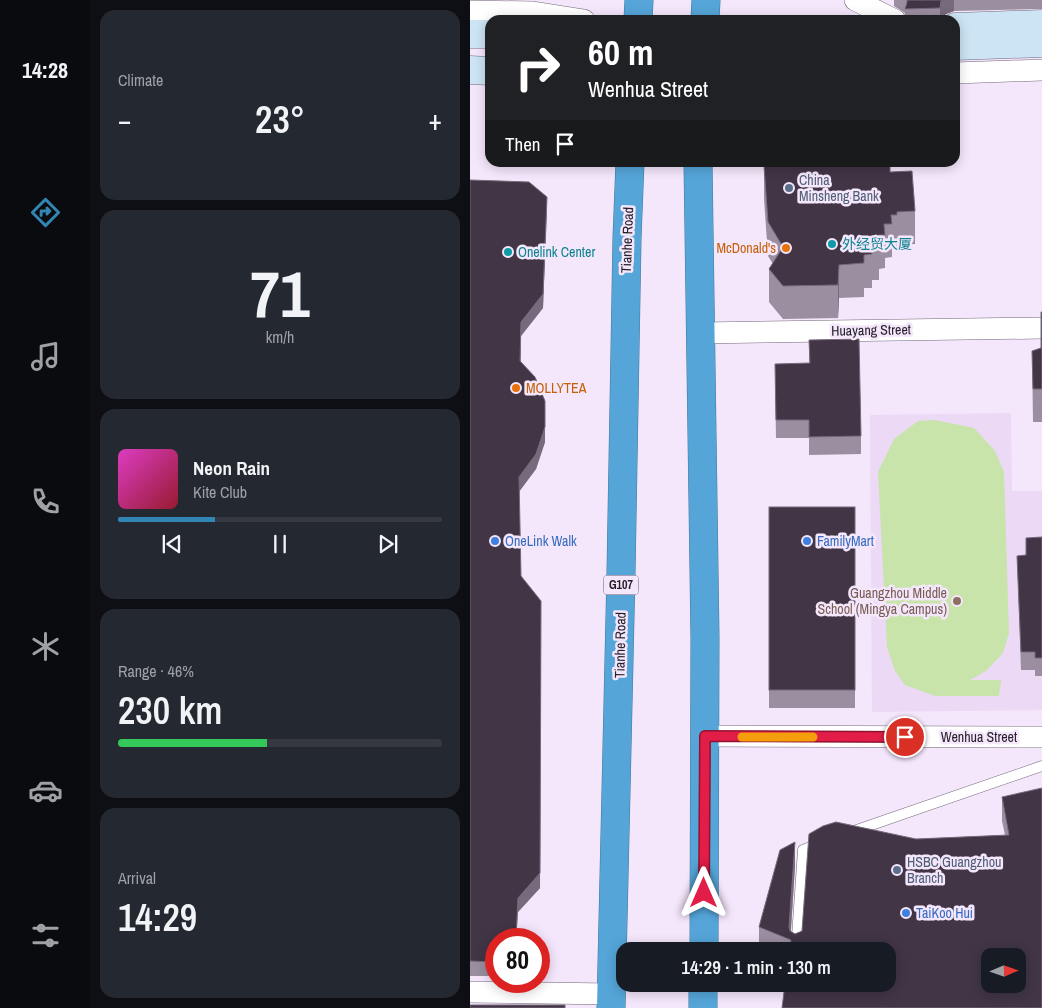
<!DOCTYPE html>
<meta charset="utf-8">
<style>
:root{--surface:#171b24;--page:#242831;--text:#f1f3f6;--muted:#9ea1a6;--line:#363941;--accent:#3286b6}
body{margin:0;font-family:"Archivo Narrow","Noto Sans SC",sans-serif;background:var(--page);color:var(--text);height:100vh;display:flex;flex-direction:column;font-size:19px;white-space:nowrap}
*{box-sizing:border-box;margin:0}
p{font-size:16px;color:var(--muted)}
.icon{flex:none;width:28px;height:28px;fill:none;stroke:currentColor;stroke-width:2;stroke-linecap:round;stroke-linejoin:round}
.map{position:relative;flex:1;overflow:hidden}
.drawer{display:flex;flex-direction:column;gap:10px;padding:10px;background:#0d0f14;width:380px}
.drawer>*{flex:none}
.hud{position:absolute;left:15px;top:15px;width:475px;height:152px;border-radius:15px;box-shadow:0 2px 12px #0003;background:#202124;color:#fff;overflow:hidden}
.needle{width:32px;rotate:88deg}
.buttons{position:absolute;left:511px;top:948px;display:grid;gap:10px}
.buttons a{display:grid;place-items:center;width:45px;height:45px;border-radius:10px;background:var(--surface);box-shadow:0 2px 12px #0003;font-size:25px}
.speed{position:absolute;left:15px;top:928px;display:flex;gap:10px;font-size:25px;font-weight:700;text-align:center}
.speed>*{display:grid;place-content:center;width:65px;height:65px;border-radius:50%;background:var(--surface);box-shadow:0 2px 12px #0003;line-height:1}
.speed .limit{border:8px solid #d22;background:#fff;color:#111}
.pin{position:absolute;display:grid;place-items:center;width:42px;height:42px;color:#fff;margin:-21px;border:2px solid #fff;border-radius:50%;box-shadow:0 1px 5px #0007}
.me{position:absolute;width:55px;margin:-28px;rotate:0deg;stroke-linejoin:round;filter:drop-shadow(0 0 4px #0008)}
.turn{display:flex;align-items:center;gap:18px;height:105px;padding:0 20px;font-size:22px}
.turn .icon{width:65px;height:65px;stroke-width:2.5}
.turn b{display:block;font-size:35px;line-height:42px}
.then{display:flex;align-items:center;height:48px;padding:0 20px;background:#0003;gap:10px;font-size:19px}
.big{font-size:38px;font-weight:600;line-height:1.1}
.drawer .widget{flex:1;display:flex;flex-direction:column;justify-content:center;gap:8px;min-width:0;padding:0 18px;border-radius:15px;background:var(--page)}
.drawer .dial{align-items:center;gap:0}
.dial b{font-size:65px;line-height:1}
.song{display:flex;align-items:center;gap:15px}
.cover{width:60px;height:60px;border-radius:8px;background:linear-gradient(135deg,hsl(310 70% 55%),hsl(350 70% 35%))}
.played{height:5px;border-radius:2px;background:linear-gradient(90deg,var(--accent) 30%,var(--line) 30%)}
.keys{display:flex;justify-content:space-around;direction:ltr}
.heat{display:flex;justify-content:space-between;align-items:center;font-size:28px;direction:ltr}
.charge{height:8px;border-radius:4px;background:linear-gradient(90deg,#34c759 46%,var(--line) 0)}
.trip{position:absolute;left:146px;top:942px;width:280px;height:50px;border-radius:15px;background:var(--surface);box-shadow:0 2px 12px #0003;font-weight:600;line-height:50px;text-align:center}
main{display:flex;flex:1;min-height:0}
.tab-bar{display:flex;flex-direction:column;width:90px;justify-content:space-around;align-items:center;background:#090b0e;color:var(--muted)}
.tab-bar .icon{width:35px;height:35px}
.tab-bar .selected{color:var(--accent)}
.tab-bar b{font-size:22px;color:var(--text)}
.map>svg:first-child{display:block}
.built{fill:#ecd9f5}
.green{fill:#c9e4ab}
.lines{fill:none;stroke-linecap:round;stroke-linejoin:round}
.lane-casing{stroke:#74687a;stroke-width:11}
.street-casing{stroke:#74687a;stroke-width:22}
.secondary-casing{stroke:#74687a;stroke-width:29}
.highway-casing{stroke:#45779b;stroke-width:29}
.lane{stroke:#fff;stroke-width:10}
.street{stroke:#fff;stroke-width:21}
.secondary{stroke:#cce4f4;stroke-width:28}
.highway{stroke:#55a5d9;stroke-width:28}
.wall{fill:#9a8ea0}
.shaded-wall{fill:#776a7c}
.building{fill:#413546;stroke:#776a7c;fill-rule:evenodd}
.route-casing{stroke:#92132f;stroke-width:12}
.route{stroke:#e11d48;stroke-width:9}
.slow{stroke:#f59e0b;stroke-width:9}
.service-dot{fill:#5c6f8a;stroke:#f4e6fb;stroke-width:2}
.culture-dot{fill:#0f9aa8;stroke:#f4e6fb;stroke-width:2}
.food-dot{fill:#e8710a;stroke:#f4e6fb;stroke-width:2}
.shop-dot{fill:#3f7fe0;stroke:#f4e6fb;stroke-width:2}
.education-dot{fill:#8d6e63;stroke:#f4e6fb;stroke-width:2}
.labels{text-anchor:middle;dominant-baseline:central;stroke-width:5;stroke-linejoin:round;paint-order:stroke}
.shield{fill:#f4e6fb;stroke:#645c68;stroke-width:1}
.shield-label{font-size:12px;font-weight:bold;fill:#262129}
.service-label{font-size:14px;fill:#4e5e75;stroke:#f4e6fb;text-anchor:start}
.street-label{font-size:14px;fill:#262129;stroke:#f4e6fb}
.culture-label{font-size:14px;fill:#0d838f;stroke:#f4e6fb;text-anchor:start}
.food-label{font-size:14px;fill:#c56008;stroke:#f4e6fb;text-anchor:end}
.shop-label{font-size:14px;fill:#366cbe;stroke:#f4e6fb;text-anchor:start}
.education-label{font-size:14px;fill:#785e54;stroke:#f4e6fb;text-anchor:end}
</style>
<main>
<nav class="tab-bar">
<b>14:28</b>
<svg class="icon selected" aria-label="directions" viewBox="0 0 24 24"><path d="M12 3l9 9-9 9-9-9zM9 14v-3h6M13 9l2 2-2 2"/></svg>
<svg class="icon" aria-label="music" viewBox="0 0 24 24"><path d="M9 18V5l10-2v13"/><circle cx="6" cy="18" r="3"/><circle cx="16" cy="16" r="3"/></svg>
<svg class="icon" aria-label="phone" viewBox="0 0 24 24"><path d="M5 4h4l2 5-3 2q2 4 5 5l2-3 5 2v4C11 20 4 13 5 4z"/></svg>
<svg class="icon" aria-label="climate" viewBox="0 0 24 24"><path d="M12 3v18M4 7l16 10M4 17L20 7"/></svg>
<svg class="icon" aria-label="car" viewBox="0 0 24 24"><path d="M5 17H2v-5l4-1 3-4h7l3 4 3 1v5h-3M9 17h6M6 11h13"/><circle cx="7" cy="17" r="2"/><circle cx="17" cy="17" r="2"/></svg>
<svg class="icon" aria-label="filters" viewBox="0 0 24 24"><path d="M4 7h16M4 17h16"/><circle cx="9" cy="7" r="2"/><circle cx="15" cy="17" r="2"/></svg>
</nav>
<section class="drawer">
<div class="widget"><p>Climate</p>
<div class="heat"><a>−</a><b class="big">23°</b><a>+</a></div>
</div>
<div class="widget dial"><b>71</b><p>km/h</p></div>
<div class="widget">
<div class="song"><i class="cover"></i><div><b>Neon Rain</b><p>Kite Club</p></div></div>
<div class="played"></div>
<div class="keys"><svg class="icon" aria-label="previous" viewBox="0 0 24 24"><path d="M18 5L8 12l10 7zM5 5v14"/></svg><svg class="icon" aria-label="pause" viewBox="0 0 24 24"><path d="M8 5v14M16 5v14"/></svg><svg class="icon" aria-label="next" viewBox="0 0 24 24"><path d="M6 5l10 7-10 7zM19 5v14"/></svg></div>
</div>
<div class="widget"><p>Range · 46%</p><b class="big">230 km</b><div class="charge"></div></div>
<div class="widget"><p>Arrival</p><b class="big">14:29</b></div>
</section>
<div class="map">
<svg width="572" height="1008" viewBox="0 0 572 1008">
<rect width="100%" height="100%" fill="#f4e6fb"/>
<path class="built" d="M541 413 542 491H572V710L402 712 400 415Z"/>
<path class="green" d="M465 420 504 428 525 451 534 472 539 633 533 653 516 671 500 680H531L529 696H465L435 685 425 671 417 647 408 472 424 439 448 421Z"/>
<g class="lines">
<defs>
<g id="lane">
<path d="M381 832 572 766"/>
<path d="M326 951 333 850 351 843"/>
<path d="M323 1008 324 984"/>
</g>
<g id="street">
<path d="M385 0 425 20"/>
<path d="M0 11 63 12 114 20"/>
<path d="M485 73 572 70"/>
<path d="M231 333 572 328"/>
<path d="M235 736 572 737"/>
<path d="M0 992 141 994"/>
</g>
<g id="secondary">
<path d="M485 27 572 24"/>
<path d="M0 34H20"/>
<path d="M485 46 572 43"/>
<path d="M0 70 20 71"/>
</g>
<g id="highway">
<path d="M168 20 169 0"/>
<path d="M235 20 236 0"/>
<path d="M228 162 235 638 234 951"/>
<path d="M141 1008 151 573 157 238 160 162"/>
<path d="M233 1008V984"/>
</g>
</defs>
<use href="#lane" class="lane-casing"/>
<use href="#street" class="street-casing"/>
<use href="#secondary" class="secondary-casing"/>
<use href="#highway" class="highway-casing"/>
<use href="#lane" class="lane"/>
<use href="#street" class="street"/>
<use href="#secondary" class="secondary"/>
<use href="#highway" class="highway"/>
</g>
<g class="wall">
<path d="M424 0H572V9L484 11 476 14 471 20H435V13L424 6Z"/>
<path d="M294 166 420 172 445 211V244L427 245V248H422V257L415 258V268L409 269V280H402V288H394V297L369 298 368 318 313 319 299 302V269L303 264 298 256 294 199Z"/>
<path d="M0 180 77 212 73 308 51 336V361L75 442 66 469 49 491 51 576 70 888 48 912 26 939V976H0Z"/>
<path d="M571 312H572V422H563L562 351 571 348Z"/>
<path d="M339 340 391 436V454L339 455V438H306L305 381 339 363Z"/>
<rect x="299" y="507" width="86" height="201"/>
<path d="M572 537V676H565V670H551L547 556 556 555Z"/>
<path d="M532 797 572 1008H312L317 987 320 990H326L418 951H289V927L325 866 321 931 325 934 332 931 446 839 535 835 532 821Z"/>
</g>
<g class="shaded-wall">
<path d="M473 0H484V11L476 14 471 20H470V8L471 1Z"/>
<path d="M77 197 73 308 51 336V322Z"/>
<path d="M369 265V298L368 318V285Z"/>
<path d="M75 427V442L66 469 49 492V477Z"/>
<path d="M71 601 70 888 48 912 46 939 48 898Z"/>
<path d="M325 842V866L320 940 319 927Z"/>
</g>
<g class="building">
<path d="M437 0H473L471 1 470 8 435 9 437 2Z"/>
<path d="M297 162H420V172L442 171 445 211 427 212V215H421L422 224H414L415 235H408L409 246H401L402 254 394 255V263L369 265 368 285 313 286 299 269 313 247 298 222 294 166Z"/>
<path d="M0 180 59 182 77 197 73 294 51 322 50 361 65 377 75 401V427L66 454 49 477 51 576 71 601 70 873 48 898 46 939H26V962L0 961Z"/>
<path d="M571 312H572V389H563L562 351 571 348Z"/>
<path d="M389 339 391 436 339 437V420H306L305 364 340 363 339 340Z"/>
<rect x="299" y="507" width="86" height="183"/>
<path d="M572 537V658H565V652H551L547 556 556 555V538Z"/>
<path d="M572 788V1008H312L315 984H317V987L320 990H326L330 984H418V951H319L321 940 289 927 310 850 325 842 319 927 320 931 325 934 332 931 339 834 353 826 366 822 446 839 539 835 532 797ZM520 956H548V984H520Z"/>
<rect x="0" y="1005" width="95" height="3"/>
</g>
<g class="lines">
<defs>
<path id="route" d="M234 893 235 736 435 737"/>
</defs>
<use href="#route" class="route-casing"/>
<use href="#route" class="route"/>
<path class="slow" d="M272 737H343"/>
</g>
<g class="service-dot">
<circle cx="319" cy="188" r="5"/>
<circle cx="427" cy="870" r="5"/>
</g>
<g class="culture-dot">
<circle cx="362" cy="244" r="5"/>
<circle cx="38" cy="252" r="5"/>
</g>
<g class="food-dot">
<circle cx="316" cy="248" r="5"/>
<circle cx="46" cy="388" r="5"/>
</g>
<g class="shop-dot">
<circle cx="25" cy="541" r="5"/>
<circle cx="337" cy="541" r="5"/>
<circle cx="436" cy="913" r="5"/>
</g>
<circle class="education-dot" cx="487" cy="601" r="5"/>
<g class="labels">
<rect class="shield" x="133.5" y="575.5" width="35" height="19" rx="4"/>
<g class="shield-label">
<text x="151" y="585">G107</text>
</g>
<g class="service-label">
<text x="329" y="180">China<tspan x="329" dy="16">Minsheng Bank</tspan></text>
<text x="437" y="862">HSBC Guangzhou<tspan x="437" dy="16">Branch</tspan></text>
</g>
<g class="street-label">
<text transform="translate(157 240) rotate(-88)">Tianhe Road</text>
<text transform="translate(401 330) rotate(-1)">Huayang Street</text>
<text transform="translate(150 645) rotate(-89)">Tianhe Road</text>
<text x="509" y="737">Wenhua Street</text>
</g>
<g class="culture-label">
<text x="372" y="244">外经贸大厦</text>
<text x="48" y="252">Onelink Center</text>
</g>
<g class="food-label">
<text x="306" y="248">McDonald's</text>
<text x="56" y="388" text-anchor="start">MOLLYTEA</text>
</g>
<g class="shop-label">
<text x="35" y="541">OneLink Walk</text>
<text x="347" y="541">FamilyMart</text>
<text x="446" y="913">TaiKoo Hui</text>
</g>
<g class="education-label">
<text x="477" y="593">Guangzhou Middle<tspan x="477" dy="16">School (Mingya Campus)</tspan></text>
</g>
</g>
</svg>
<div class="buttons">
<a><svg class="needle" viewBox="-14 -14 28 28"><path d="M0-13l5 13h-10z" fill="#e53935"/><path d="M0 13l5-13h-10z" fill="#9ea1a6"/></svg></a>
</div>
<div class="speed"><div class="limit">80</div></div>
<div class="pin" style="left:435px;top:737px;background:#d93025"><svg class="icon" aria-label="arrive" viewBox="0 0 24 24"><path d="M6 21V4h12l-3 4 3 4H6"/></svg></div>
<svg class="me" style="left:234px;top:893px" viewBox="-20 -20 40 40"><path d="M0-17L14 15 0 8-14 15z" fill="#e11d48" stroke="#fff" stroke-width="4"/></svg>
<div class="trip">14:29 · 1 min · 130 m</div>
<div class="hud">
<div class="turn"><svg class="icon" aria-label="right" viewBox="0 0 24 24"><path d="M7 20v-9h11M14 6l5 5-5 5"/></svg><div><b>60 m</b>Wenhua Street</div></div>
<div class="then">Then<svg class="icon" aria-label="arrive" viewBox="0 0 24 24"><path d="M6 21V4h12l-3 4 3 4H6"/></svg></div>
</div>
</div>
</main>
